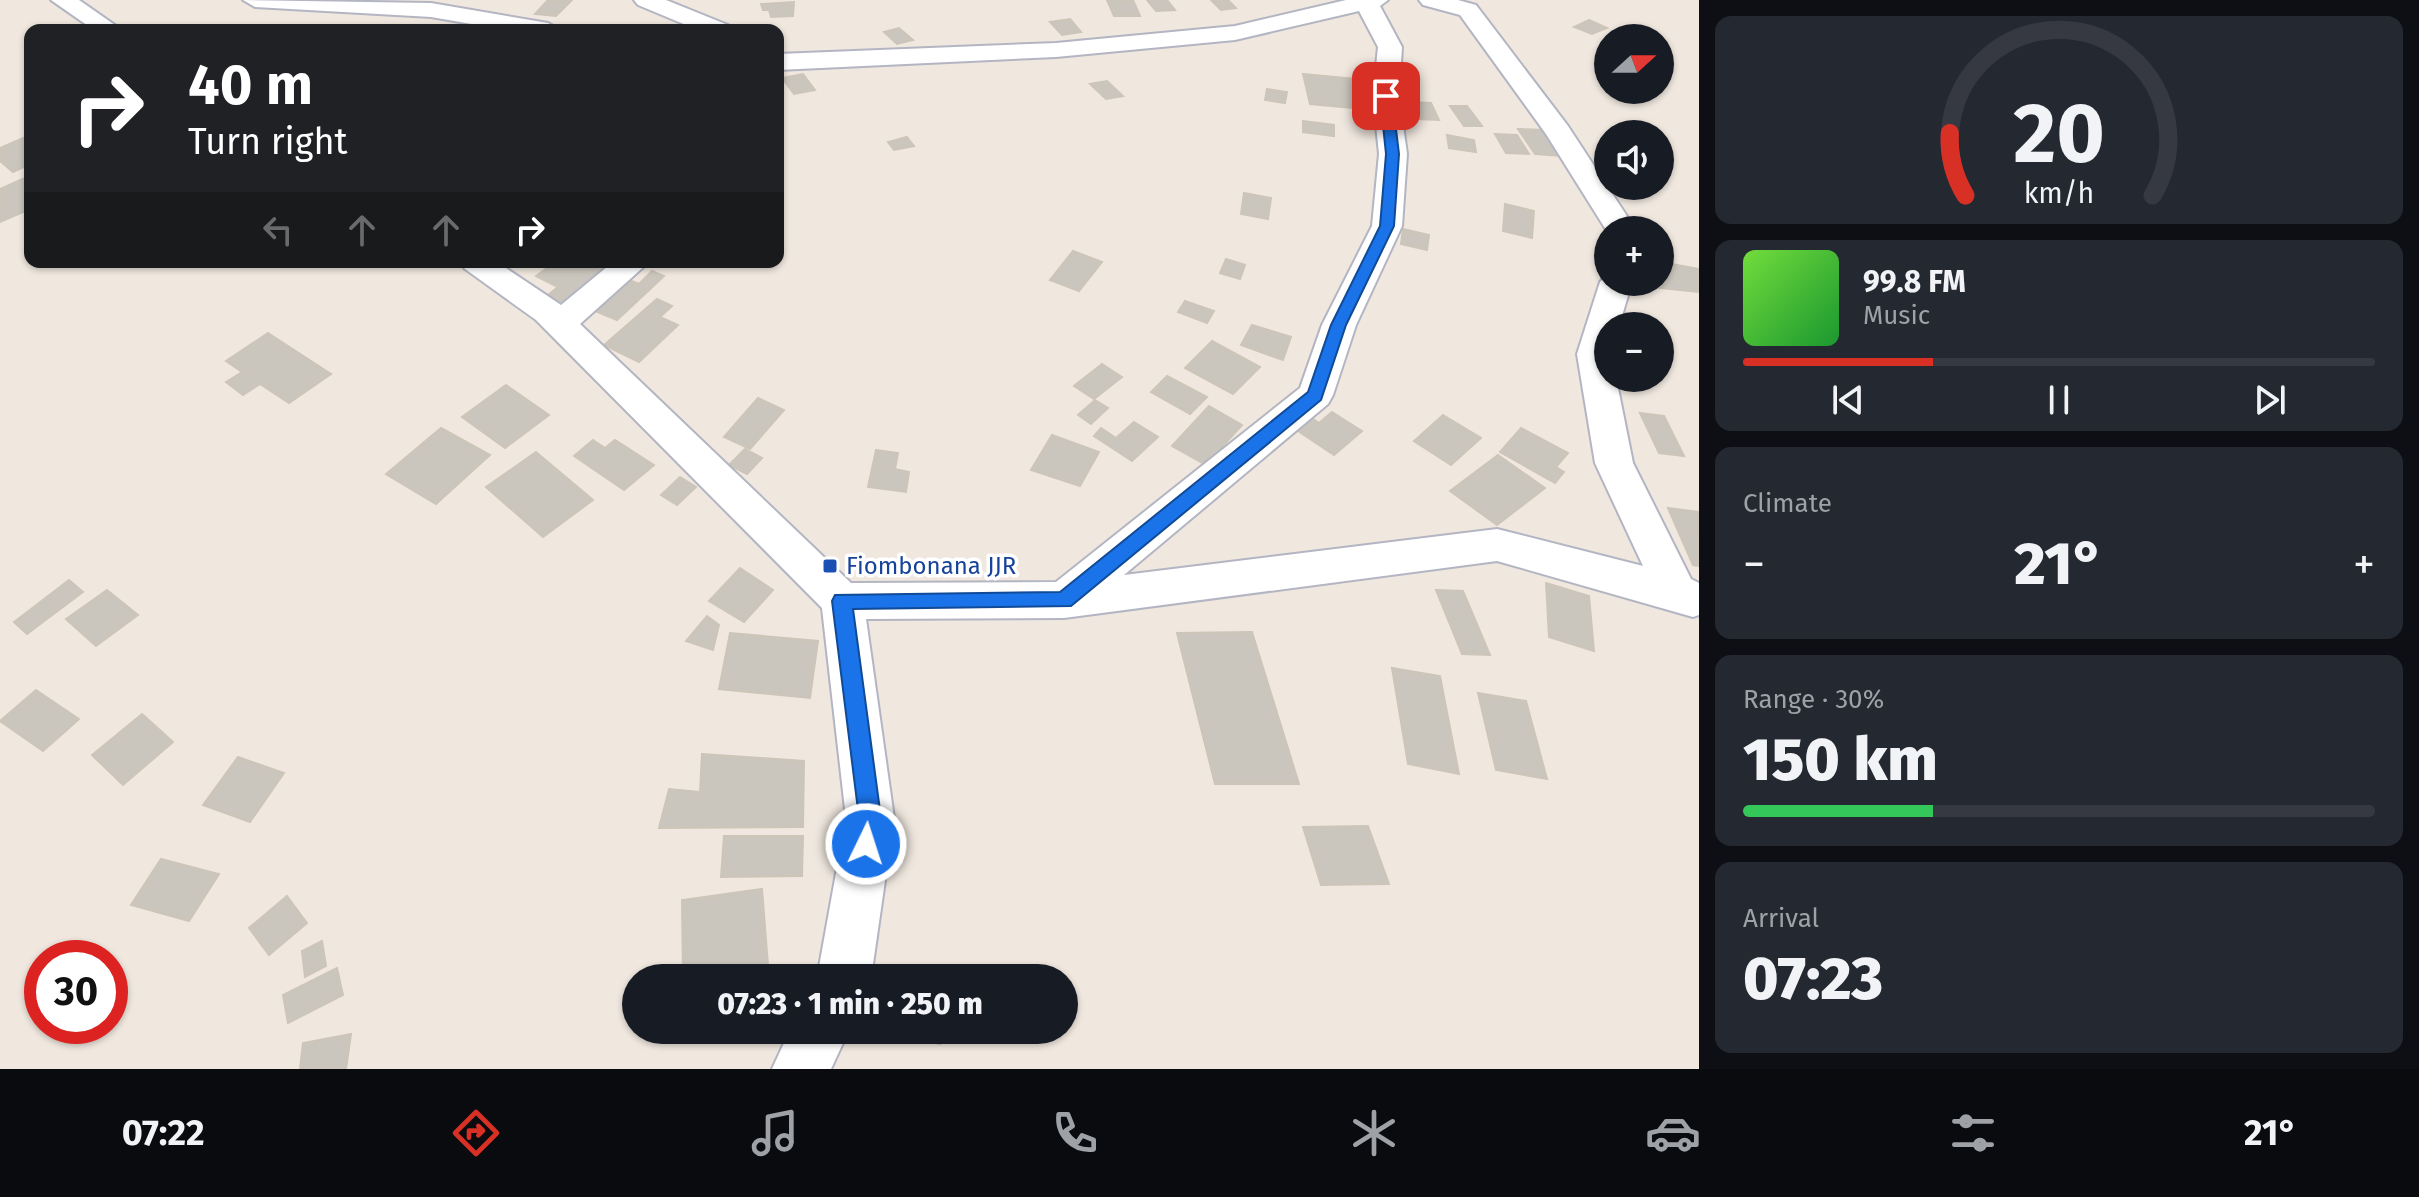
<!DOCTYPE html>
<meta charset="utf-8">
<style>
:root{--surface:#171b24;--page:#242831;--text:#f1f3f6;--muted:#9ea1a6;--line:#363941;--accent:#d93025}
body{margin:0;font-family:"Fira Sans",sans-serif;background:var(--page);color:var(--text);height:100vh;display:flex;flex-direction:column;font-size:30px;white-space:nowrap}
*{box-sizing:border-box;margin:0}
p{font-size:26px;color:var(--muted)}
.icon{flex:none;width:44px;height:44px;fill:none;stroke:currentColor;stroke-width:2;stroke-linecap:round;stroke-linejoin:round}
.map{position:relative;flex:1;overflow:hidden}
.sheet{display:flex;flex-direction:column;gap:16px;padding:16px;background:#0d0f14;width:720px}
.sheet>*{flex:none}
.hud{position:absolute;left:24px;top:24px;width:760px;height:244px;border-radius:16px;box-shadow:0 2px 6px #0004;background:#202124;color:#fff;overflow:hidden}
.needle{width:52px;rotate:69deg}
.buttons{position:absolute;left:1594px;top:24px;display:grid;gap:16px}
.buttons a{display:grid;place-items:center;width:80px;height:80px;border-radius:50%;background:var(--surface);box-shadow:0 2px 6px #0004;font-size:40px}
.speed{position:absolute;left:24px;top:940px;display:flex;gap:16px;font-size:40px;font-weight:700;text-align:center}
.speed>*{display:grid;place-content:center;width:104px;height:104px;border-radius:50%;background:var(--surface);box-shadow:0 2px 6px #0004;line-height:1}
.speed .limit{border:12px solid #d22;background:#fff;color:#111}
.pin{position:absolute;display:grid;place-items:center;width:68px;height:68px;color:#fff;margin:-34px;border-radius:16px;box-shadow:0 4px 12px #0006}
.me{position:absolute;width:88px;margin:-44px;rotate:4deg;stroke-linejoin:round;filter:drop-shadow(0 0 6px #0008)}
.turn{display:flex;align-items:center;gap:28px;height:168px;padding:0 32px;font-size:36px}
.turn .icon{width:104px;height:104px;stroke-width:2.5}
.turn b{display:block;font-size:56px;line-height:68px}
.lanes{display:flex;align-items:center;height:76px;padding:0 32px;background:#0003;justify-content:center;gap:40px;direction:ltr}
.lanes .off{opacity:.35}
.big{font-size:60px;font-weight:800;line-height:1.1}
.sheet .widget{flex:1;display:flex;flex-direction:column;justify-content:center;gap:12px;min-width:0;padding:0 28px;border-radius:16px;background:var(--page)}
.sheet .dial{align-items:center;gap:0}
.dial svg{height:208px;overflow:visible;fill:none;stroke:var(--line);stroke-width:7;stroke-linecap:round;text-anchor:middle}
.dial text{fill:var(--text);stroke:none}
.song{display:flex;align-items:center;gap:24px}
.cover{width:96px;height:96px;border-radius:12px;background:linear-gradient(135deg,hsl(100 70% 55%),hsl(130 70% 35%))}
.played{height:8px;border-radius:4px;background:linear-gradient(90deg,var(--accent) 30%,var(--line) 30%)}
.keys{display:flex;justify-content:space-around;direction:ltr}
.heat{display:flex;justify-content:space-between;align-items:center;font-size:44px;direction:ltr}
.charge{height:12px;border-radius:6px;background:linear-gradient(90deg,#34c759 30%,var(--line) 0)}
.trip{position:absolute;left:622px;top:964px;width:456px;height:80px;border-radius:40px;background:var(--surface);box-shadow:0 2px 6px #0004;font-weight:800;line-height:80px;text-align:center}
.tabs{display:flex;height:128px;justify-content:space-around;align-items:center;background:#090b0e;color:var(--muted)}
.tabs .icon{width:56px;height:56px}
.tabs .selected{color:var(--accent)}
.tabs b{font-size:36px;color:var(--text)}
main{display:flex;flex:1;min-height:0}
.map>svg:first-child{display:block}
.building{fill:#cbc6bd;stroke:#ccc5b8;stroke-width:2}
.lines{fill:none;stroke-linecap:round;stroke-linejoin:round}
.street-casing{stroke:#b3b5c2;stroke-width:4}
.street{fill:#fff;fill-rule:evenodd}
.route{fill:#1a73e8;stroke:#114b97;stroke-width:2}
.transit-dot{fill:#1a4fb4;stroke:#fff;stroke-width:3}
.labels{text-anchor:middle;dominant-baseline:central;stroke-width:7;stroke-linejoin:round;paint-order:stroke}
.transit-label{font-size:24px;fill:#164399;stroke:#fff;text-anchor:start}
</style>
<main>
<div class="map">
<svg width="1699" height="1069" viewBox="0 0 1699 1069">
<rect width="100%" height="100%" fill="#f0e8df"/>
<g class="building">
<path d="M548 0H572L556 16 535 14Z"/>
<path d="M1107 0H1133L1140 16H1114Z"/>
<path d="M1147 0H1167L1175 10 1156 11Z"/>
<path d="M1211 0H1228L1236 8 1221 10Z"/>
<path d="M794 2 793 16 771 17 769 10H763L761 4Z"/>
<path d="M1070 19 1081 32 1062 35 1050 22Z"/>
<path d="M1589 20 1607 28 1592 34 1574 27Z"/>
<path d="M899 28 913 40 897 44 884 32Z"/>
<path d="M803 74 815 90 794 94 782 78Z"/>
<path d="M1303 74 1367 80 1375 110 1310 104Z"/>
<path d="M1107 81 1123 96 1106 99 1090 84Z"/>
<path d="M1267 89 1287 92 1285 103 1265 100Z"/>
<path d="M1409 102 1431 103 1439 120 1416 119Z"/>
<path d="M1450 106H1467L1482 126H1464Z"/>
<path d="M1303 121 1334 125V136L1303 132Z"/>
<path d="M1518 129 1547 130 1564 156 1535 154Z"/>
<path d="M1495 134 1517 135 1529 154 1506 153Z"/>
<path d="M30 135V164L13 172 0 161V148Z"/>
<path d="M1447 135 1474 140 1476 152 1449 148Z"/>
<path d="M907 137 914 146 894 150 888 142Z"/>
<path d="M27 177 30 180V209L0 222V189Z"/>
<path d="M1244 193 1271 198 1268 219 1241 214Z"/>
<path d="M1505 204 1534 211 1532 238 1503 231Z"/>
<path d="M1403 229 1429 235 1427 250 1401 244Z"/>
<path d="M1073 251 1102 262 1079 291 1050 280Z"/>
<path d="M1226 259 1245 265 1240 279 1220 273Z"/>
<path d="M555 262H614L567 304 548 295 558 287 536 276Z"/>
<path d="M1661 262 1699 269V292L1652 287 1650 282H1660Z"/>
<path d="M652 271 664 276 617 320 595 311 629 280 639 284Z"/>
<path d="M657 299 672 306 660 317 678 325 639 362 604 345Z"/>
<path d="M1185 301 1214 311 1207 323 1178 312Z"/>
<path d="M1252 325 1291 337 1283 360 1241 345Z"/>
<path d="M268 333 331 374 289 403 260 384 243 395 226 382 242 372 226 361Z"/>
<path d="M1212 341 1260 367 1233 394 1185 368Z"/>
<path d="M1102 364 1122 377 1094 399 1074 386Z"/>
<path d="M1167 376 1207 397 1190 414 1151 392Z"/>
<path d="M506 385 549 415 505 448 462 417Z"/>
<path d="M758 398 784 410 750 449 724 437Z"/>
<path d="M1095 400 1108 408 1091 424 1078 415Z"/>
<path d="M1209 406 1242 425 1206 465 1172 446Z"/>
<path d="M1332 412 1362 431 1334 455 1295 429 1310 417 1319 423Z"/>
<path d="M1640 413 1664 416 1684 456 1659 453Z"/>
<path d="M1443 415 1481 438 1451 465 1414 441Z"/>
<path d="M1134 422 1158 437 1132 461 1094 436 1101 428 1116 438Z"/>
<path d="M441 428 490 455 436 504 386 474Z"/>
<path d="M1521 428 1568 453 1556 467 1564 472 1555 483 1500 452Z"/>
<path d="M1052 435 1099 452 1080 486 1031 470Z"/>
<path d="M593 440 605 448 615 440 654 465 624 490 574 456Z"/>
<path d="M745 449 762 458 747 474 729 465Z"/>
<path d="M876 450 898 453 895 469 909 472 906 492 868 487Z"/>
<path d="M536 452 593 500 543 537 486 487Z"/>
<path d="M1498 455 1545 488 1497 525 1450 491Z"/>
<path d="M680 477 696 487 677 505 661 495Z"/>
<path d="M1668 508 1698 512 1699 566 1693 565Z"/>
<path d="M740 568 773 590 744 622 709 601Z"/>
<path d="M69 580 83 592 27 634 14 622Z"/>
<path d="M1546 583 1589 596 1594 651 1549 637Z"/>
<path d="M107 590 138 615 96 646 66 619Z"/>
<path d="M1436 590 1463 591 1490 655 1462 654Z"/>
<path d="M707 616 719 625 713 650 686 641Z"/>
<path d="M1252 632 1299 784H1215L1177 633Z"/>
<path d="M730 633 818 641 810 698 719 689Z"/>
<path d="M1392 668 1440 676 1459 774 1408 764Z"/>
<path d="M36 690 79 719 43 751 0 721Z"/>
<path d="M1478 693 1526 701 1547 779 1496 770Z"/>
<path d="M142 714 173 742 123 785 92 755Z"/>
<path d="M702 754 804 761 803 827 659 828 669 789 700 792Z"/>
<path d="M238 757 284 773 250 822 203 805Z"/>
<path d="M1368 826 1389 884 1321 885 1303 827Z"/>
<path d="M724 836H803L802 876 721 877Z"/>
<path d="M161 859 219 874 189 921 131 905Z"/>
<path d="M762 889 769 978H683L682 900Z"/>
<path d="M287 896 307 923 269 955 249 928Z"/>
<path d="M322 941 326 966 305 977 302 951Z"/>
<path d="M337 968 343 995 288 1023 283 995Z"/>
<path d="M879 1030H942L940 1044Z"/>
<path d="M351 1034 346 1069H300L303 1043Z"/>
</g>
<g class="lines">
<defs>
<g id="street">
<path d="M51 0H79L122 30H94Z"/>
<path d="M243 0 431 3 548 23 560 30H506L431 17 255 7Z"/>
<path d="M634 0H666L728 25 731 30H698L638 5Z"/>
<path d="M1346 0H1388L1380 6 1402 47 1399 96 1407 154 1402 226 1356 325 1333 395 1328 404 1124 575 1497 529 1643 566 1595 463 1577 354 1600 282 1608 274V282H1632L1619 326H1608V378H1616L1633 463 1691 579 1699 583V615L1693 617 1497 561 1064 618 866 619 894 818 871 978H817L846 818 822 608 536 320 465 269 460 262H497L561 305 613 262H649L580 324 851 583 1056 582 1300 388 1322 325 1372 226 1379 154 1373 96 1378 47 1359 11 1235 40 1056 57 778 70V54L1056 43 1235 26Z"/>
<path d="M1419 0H1458L1476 5 1568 126 1636 230H1608V233L1546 134 1460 15 1423 5Z"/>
<path d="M790 1030H849L831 1069H772Z"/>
</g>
</defs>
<use href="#street" class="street-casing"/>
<use href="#street" class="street"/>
</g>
<path class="route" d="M1386 92 1392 96 1399 154 1394 226 1346 325 1321 400 1071 606 853 609 881 818 874 852 866 856 858 852 854 844 859 818 832 601 835 595 1060 592 1308 392 1331 325 1380 226 1386 154 1380 96Z"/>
<rect class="transit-dot" x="822" y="558" width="16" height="16" rx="4"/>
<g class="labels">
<g class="transit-label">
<text x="846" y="566">Fiombonana JJR</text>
</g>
</g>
</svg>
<div class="buttons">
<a><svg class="needle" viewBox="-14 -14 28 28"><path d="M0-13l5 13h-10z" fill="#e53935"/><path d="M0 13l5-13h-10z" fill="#9ea1a6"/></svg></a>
<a><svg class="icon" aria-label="sound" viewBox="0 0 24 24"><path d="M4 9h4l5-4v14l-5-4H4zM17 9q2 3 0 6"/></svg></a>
<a>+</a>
<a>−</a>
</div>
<div class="speed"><div class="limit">30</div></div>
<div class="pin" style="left:1386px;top:96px;background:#d93025"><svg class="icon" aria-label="arrive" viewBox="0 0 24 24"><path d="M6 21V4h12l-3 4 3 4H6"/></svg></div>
<svg class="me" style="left:866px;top:844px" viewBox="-20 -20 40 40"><circle r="17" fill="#1a73e8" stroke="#fff" stroke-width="3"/><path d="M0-11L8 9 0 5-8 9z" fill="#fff"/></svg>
<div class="trip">07:23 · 1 min · 250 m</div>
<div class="hud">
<div class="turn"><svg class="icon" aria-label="right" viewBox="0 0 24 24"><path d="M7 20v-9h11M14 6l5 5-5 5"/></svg><div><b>40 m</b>Turn right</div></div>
<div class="lanes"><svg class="icon off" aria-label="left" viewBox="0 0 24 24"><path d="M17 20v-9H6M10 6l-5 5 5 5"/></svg><svg class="icon off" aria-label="ahead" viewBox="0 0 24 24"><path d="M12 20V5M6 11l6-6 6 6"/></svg><svg class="icon off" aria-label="ahead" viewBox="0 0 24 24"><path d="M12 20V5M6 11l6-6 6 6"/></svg><svg class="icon" aria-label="right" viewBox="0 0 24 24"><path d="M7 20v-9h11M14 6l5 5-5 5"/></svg></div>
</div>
</div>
<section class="sheet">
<div class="widget dial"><svg viewBox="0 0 100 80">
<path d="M14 69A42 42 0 1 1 86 69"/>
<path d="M14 69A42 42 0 0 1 8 45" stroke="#d93025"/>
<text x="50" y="56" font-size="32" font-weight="700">20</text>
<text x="50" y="72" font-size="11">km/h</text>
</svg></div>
<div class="widget">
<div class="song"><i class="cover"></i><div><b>99.8 FM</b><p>Music</p></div></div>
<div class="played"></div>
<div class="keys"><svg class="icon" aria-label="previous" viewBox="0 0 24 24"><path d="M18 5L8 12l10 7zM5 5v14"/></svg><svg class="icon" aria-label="pause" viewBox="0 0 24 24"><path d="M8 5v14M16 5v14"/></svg><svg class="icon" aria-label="next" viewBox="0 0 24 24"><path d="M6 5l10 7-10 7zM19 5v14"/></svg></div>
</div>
<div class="widget"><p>Climate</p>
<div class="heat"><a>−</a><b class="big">21°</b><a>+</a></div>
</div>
<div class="widget"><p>Range · 30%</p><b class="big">150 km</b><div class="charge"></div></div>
<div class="widget"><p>Arrival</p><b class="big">07:23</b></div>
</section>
</main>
<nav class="tabs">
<b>07:22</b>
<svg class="icon selected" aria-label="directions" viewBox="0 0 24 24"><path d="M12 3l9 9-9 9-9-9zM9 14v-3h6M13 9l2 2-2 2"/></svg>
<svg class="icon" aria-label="music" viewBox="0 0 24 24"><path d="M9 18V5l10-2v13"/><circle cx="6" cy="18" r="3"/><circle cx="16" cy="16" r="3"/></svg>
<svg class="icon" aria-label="phone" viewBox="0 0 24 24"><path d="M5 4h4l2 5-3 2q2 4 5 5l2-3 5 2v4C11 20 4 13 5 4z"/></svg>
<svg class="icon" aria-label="climate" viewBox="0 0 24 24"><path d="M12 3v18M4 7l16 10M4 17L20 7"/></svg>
<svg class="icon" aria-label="car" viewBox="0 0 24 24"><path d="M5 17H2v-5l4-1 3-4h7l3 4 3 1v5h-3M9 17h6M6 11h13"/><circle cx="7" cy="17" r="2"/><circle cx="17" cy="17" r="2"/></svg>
<svg class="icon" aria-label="filters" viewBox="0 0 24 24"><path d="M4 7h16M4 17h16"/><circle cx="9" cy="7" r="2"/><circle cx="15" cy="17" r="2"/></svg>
<b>21°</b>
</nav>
